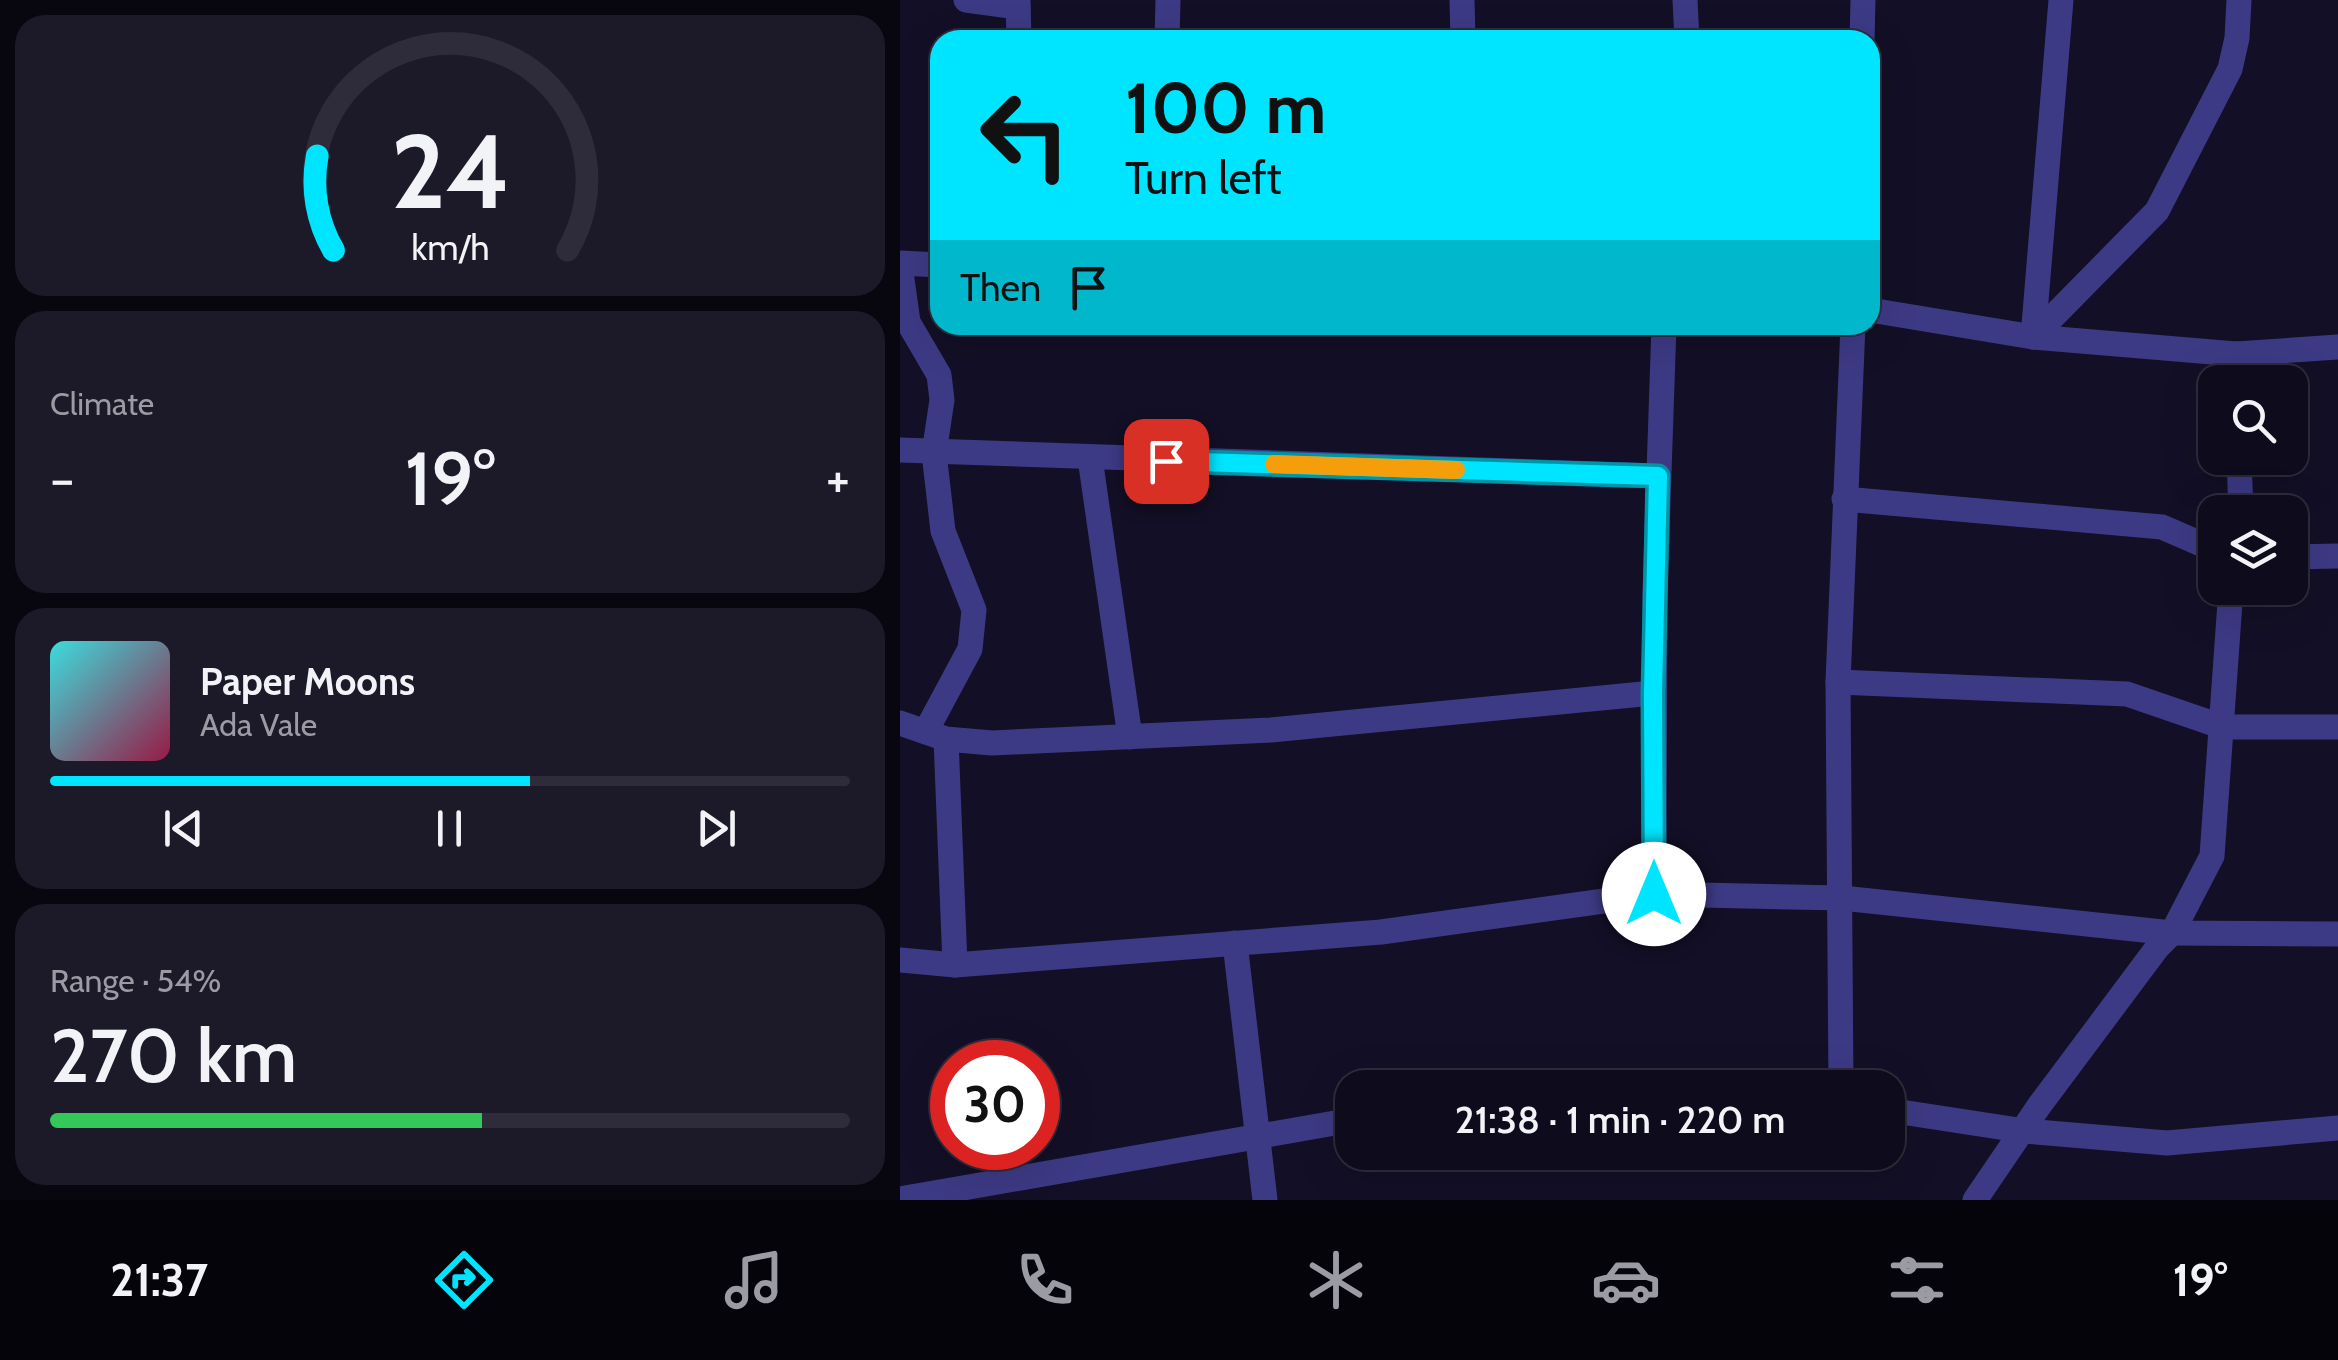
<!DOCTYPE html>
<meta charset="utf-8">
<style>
:root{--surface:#0e0b1c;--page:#1c1929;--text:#f1f3f6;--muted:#9b9ba3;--line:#2e2b3b;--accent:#00e5ff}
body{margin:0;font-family:Cabin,sans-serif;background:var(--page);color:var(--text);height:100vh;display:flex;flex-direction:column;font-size:38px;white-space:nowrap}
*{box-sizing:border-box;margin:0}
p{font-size:32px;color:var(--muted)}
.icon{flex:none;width:55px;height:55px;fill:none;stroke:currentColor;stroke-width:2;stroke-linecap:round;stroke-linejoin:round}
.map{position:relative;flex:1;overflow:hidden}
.sheet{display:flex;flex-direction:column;gap:15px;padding:15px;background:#08060f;width:900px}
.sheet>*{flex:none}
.guide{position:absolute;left:30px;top:30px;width:950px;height:305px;border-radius:30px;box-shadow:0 10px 40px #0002,0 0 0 2px var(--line);background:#00e5ff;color:#111;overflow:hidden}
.controls{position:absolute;left:1298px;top:365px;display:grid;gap:20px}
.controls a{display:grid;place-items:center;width:110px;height:110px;border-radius:20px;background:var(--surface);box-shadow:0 10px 40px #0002,0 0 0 2px var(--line);font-size:50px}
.speed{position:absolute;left:30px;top:1040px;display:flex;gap:20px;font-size:50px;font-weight:700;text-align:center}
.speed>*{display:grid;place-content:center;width:130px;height:130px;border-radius:50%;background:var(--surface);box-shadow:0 10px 40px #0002,0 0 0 2px var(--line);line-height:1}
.speed .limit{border:15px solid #d22;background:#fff;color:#111}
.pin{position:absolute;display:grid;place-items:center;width:85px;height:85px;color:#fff;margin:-42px;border-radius:20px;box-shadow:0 5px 15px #0006}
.me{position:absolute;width:110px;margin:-55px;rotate:0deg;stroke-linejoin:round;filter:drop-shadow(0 0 8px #0008)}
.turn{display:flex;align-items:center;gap:35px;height:210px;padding:0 30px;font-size:45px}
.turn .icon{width:130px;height:130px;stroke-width:2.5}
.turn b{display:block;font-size:70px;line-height:85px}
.then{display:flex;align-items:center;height:95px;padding:0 30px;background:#0003;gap:20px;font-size:38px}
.big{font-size:75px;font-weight:600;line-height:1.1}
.sheet .tile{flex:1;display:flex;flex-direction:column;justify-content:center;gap:15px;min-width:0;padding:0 35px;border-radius:30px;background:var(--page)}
.sheet .dial{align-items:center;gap:0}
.dial svg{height:260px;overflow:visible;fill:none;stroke:var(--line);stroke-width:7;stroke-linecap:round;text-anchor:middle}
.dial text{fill:var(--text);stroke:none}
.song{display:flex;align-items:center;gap:30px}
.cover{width:120px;height:120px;border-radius:15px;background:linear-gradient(135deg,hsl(180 70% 55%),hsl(340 70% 35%))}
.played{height:10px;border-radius:5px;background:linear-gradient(90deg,var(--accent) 60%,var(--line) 60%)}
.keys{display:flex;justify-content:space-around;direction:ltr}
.heat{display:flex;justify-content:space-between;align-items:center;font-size:55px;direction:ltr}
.charge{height:15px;border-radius:8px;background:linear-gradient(90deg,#34c759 54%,var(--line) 0)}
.trip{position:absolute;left:435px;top:1070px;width:570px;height:100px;border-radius:30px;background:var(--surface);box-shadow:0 10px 40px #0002,0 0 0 2px var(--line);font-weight:600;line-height:100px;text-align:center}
.dock{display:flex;height:160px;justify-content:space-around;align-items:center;background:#06040b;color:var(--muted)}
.dock .icon{width:70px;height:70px}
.dock .current{color:var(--accent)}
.dock b{font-size:45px;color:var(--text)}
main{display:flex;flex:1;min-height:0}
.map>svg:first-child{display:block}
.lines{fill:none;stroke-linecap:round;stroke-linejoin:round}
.minor{stroke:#3d3a85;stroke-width:25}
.route-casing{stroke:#0095a6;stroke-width:25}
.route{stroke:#00e5ff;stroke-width:18}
.slow{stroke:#f59e0b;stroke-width:18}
</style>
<main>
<section class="sheet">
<div class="tile dial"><svg viewBox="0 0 100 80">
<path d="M14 69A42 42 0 1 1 86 69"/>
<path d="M14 69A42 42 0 0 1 9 40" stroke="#00e5ff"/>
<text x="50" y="56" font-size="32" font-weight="700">24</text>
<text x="50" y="72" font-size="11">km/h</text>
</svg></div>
<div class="tile"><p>Climate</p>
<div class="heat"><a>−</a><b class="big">19°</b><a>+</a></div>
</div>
<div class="tile">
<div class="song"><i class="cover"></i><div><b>Paper Moons</b><p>Ada Vale</p></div></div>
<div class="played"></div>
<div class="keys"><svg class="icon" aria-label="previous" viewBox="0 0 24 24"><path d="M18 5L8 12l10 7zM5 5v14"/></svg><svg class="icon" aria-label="pause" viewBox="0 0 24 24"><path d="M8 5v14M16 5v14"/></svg><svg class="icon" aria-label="next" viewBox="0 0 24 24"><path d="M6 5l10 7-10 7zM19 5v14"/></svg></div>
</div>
<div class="tile"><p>Range · 54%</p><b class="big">270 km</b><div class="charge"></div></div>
</section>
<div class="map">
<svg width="1438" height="1200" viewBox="0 0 1438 1200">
<rect width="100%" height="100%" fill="#130f26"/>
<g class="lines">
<g class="minor">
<path d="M66 0 118 7"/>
<path d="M118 0 119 40"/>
<path d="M562 0 563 40"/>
<path d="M785 0 787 40"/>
<path d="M267 40 268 0"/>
<path d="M962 40 963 0"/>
<path d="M0 263 40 265"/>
<path d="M0 265 8 322 39 375 42 400 34 453 43 531 74 610 70 649 26 731"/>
<path d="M970 310 1133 337 1336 354 1337 382"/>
<path d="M1133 337 1257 211 1330 69 1337 38 1339 0"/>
<path d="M1133 337 1161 0"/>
<path d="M1336 354 1438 347"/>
<path d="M0 450 758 476"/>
<path d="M190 458 230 737"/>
<path d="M1339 458 1341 512"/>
<path d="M944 499 1262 527 1315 550"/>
<path d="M1390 557 1438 556"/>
<path d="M938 682 1227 694 1323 727H1438"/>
<path d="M0 723 46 739 92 743 371 730 753 693"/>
<path d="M46 739 55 965"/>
<path d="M754 894 755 591 764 325"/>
<path d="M335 943 365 1200"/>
<path d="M0 960 55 965 481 932 754 894 942 898 1272 933 1438 934"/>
<path d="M941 1088 938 682 953 325"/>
<path d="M988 1110 1125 1131 1267 1143 1438 1128"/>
<path d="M0 1199 452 1120"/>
<path d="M1075 1200 1139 1106 1257 948 1272 933 1312 856 1331 588"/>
</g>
</g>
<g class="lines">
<defs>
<path id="route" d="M266 461 758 476 753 693 754 894"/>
</defs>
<use href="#route" class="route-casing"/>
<use href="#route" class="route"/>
<path class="slow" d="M374 464 556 470"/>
</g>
</svg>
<div class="controls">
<a><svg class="icon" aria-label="search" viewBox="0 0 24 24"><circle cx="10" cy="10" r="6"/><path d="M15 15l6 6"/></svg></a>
<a><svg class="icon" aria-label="layers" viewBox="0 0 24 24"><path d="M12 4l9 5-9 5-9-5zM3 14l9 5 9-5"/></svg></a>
</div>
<div class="speed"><div class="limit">30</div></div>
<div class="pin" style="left:266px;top:461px;background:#d93025"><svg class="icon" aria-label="arrive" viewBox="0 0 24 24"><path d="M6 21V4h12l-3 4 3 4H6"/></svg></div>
<svg class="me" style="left:754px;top:894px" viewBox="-20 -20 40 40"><circle r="19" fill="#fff"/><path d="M0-13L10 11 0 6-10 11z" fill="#00e5ff"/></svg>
<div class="trip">21:38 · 1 min · 220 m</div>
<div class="guide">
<div class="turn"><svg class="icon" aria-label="left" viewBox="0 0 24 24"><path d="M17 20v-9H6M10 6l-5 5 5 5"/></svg><div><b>100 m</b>Turn left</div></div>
<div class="then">Then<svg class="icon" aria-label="arrive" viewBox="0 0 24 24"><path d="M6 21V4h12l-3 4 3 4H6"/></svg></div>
</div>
</div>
</main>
<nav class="dock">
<b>21:37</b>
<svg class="icon current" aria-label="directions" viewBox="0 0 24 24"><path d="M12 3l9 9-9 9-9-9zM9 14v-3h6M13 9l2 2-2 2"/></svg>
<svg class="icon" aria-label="music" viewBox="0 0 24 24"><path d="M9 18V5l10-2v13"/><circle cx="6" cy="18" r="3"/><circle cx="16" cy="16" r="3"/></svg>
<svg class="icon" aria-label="phone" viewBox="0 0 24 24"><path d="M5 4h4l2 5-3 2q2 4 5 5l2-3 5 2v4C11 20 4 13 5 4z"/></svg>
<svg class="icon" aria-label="climate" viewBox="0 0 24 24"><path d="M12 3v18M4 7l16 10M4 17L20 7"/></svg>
<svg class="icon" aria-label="car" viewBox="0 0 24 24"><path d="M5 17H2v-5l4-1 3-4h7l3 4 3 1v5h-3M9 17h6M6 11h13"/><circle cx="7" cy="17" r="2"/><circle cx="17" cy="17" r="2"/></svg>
<svg class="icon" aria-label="filters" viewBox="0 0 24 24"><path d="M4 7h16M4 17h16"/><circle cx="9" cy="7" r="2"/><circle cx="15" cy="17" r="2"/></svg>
<b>19°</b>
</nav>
